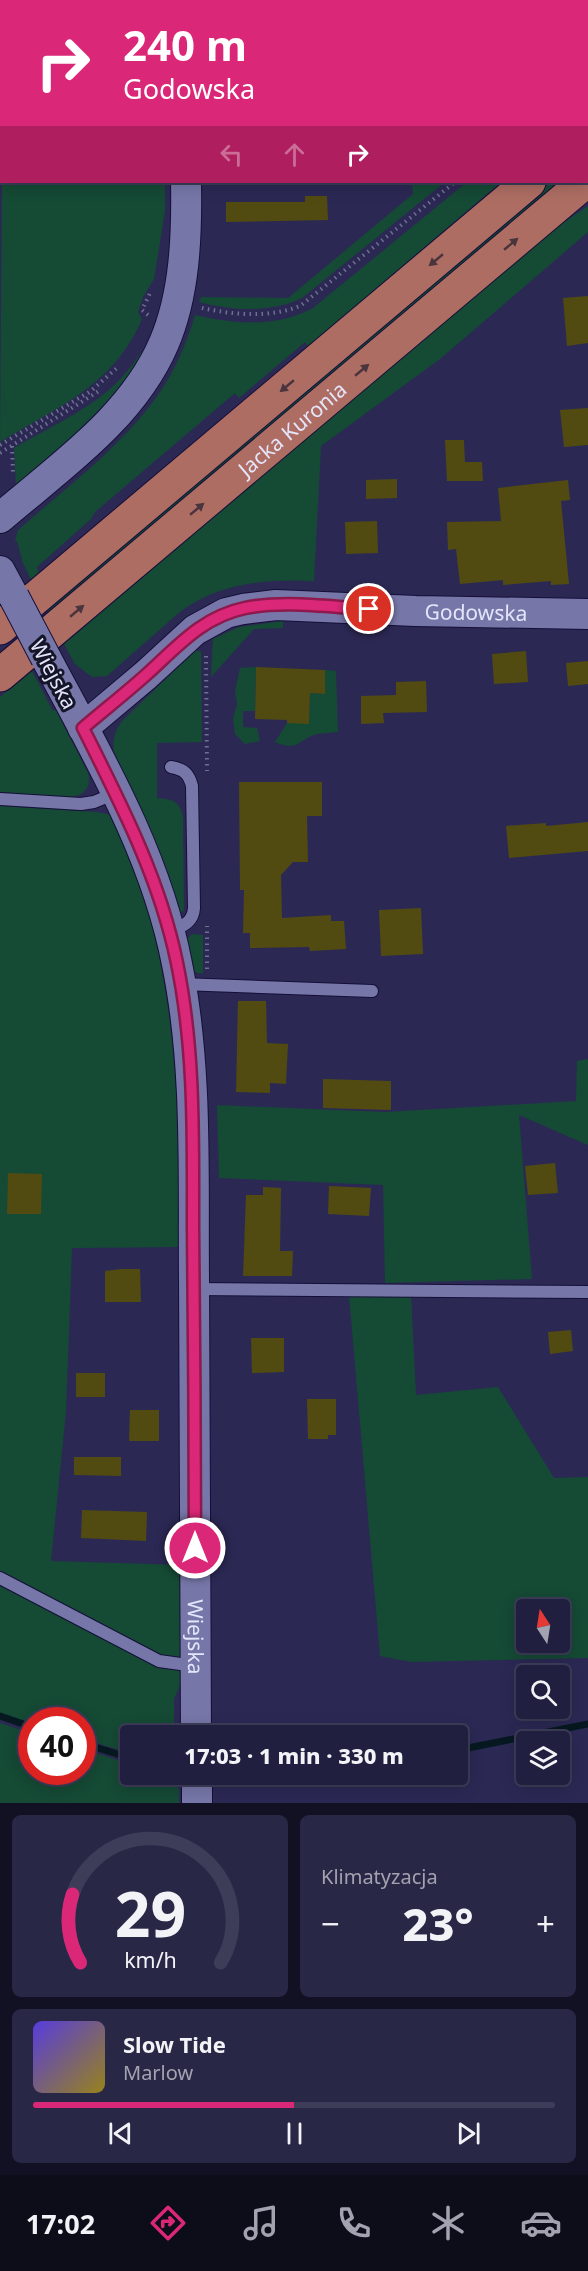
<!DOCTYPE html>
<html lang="pl">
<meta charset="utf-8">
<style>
:root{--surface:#201f3f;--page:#282746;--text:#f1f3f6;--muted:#a2a2b0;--line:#3d3d59;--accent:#db2777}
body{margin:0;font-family:"Noto Sans",sans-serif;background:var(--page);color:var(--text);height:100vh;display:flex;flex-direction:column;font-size:22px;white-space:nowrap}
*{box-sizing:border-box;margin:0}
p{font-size:20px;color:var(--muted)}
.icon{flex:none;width:33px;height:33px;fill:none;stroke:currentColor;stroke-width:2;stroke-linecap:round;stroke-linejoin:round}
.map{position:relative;height:1803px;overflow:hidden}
.drawer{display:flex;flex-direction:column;gap:12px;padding:12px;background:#121123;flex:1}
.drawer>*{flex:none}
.guide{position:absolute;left:0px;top:0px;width:588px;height:183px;box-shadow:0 3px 15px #0003,0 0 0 2px var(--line);background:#db2777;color:#fff;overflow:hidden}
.needle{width:39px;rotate:348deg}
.controls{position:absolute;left:516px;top:1599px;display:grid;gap:12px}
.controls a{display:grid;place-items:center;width:54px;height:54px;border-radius:6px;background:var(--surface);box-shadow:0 3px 15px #0003,0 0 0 2px var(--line);font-size:30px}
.speed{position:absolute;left:18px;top:1707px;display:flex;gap:12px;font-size:30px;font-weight:700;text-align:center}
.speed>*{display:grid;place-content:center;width:78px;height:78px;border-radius:50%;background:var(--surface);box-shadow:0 3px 15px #0003,0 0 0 2px var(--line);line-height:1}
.speed .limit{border:9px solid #d22;background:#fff;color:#111}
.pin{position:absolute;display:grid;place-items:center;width:51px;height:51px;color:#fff;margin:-26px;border:3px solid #fff;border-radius:50%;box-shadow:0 2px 6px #0007}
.me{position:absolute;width:66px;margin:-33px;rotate:0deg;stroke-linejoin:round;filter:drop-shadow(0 0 4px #0008)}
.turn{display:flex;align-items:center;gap:21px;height:126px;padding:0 24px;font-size:27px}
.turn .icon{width:78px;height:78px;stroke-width:2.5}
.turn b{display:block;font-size:42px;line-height:51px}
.lanes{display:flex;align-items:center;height:57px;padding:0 24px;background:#0003;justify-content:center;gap:30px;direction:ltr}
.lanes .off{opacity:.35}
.big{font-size:45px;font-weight:800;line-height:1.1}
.drawer .tile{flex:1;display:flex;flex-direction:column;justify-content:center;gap:9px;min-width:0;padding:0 21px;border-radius:9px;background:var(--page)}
.drawer .dial{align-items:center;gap:0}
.dial svg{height:156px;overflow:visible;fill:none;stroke:var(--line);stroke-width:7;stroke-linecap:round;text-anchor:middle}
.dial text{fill:var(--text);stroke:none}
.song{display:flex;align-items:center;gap:18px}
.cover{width:72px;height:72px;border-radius:9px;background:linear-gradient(135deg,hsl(250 70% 55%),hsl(50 70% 35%))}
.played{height:6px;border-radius:3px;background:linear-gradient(90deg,var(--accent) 50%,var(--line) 50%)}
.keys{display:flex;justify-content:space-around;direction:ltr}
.heat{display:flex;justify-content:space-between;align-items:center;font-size:33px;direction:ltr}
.drawer .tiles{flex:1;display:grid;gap:12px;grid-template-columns:1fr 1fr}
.tile:last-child{grid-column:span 2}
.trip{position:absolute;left:120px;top:1725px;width:348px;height:60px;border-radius:6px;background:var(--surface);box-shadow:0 3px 15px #0003,0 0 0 2px var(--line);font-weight:800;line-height:60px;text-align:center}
.dock{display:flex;height:96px;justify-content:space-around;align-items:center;background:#0d0c19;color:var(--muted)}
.dock .icon{width:42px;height:42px}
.dock .current{color:var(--accent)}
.dock b{font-size:27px;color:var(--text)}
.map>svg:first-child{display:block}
.green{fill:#154a35;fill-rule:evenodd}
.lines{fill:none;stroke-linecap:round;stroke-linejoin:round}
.stream{stroke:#071920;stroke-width:7}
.building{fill:#514b12}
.service-casing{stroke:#150f38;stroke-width:14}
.tertiary-casing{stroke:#150f38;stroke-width:32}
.primary-casing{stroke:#150f38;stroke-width:35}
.path{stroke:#717093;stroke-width:4;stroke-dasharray:1.5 4.5;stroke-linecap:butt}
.service{stroke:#7677a8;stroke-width:12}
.tertiary{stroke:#7677a8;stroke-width:30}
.primary{stroke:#ad6d63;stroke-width:33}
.tertiary-bridge-casing{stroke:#150f38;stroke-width:32;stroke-linecap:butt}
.tertiary-bridge{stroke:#7677a8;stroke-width:30}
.oneway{fill:#4a343d}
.route-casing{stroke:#8e194d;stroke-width:15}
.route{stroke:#db2777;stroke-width:10}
.labels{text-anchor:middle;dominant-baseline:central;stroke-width:6;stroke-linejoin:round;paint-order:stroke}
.street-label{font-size:21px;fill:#e4e5fb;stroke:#151528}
</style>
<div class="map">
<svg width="588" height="1803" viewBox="0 0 588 1803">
<rect width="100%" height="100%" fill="#2b2954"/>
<g class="green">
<path d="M2 182H165V211L154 279 143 297 138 312 142 319C113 386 59 406 0 442Z"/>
<path d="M412 182H445L302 298C271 313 232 311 199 302L201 297 288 298 413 194Z"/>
<path d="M467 182H501L308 346 305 342 239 398 235 393 95 512 91 519 37 567 39 575 32 582 23 563 17 541H15L18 530C66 488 121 447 158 395 175 371 187 342 195 315 234 324 276 328 313 308Z"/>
<path d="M551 182H565L51 617 45 606Z"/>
<path d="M588 206V232L440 359 321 446 314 581C267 579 221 582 181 611L107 676 92 677 75 664 64 644 552 230Z"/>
<path d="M155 330C123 397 70 438 16 486L14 448C46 429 82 413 110 389 128 373 143 351 155 330Z"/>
<path d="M283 621V628L254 629 211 677 213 639 239 627Z"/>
<path d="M196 650 201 652 202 742 157 743V798C172 799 180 801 183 817L184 910 178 915 116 760C111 745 113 732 123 720Z"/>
<path d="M256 667 255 711H243V727L257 728 260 741 245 744 235 734 233 719 237 704 235 691 240 668Z"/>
<path d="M325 670 336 671 338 732C331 733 324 733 317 734 297 740 299 752 275 742L287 723H309L310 693 325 694Z"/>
<path d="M32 671 53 711 56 710 88 773C92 786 84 796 71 797L0 792V697Z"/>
<path d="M0 806 96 812 108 814 113 818C127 852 142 886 151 921 179 1031 179 1134 180 1247L72 1248 66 1412 51 1561 184 1565 185 1674 174 1699V1735L130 1736V1753L83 1739 82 1720H32L31 1723 0 1713Z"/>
<path d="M192 934 203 935V974L191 971 185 941Z"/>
<path d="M588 1059V1145L519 1115 532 1279 385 1283 383 1185 219 1178 217 1105 385 1112 576 1101 577 1061Z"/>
<path d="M349 1295H411L416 1395 498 1387 554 1478 588 1477V1658L411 1662 380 1656ZM526 1610H560V1642H526Z"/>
<path d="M0 1723 31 1733 32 1772H82L83 1749 130 1764V1774L159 1775 179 1789V1803H0Z"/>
</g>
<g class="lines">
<g class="stream">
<path d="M0 1716 32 1727"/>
<path d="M82 1743 130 1758"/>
<path d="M458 1750 588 1724"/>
<path d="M223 1778 257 1779 309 1774"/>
</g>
</g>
<g class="building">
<path d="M305 196H327L328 220 226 222V202H305Z"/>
<path d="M588 296V343L567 346 563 298Z"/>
<path d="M588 408V445L564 447 560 410Z"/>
<path d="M445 440H464L465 462H482L483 481H447Z"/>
<path d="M397 479V498L366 499V480Z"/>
<path d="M568 480 570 500 561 501 569 584 551 585V581L503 585V580L460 584 456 549 448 550 447 522 501 521 498 488Z"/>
<path d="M377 521 378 553 346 554 345 522Z"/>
<path d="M526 651 528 682 494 684 492 654Z"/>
<path d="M588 661V684L568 686 566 663Z"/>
<path d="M256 667 325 670V694L310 693 309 724 287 723V720L255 719Z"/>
<path d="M426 681 427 712 383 713 384 723 361 724V696L396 695V682Z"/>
<path d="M239 782H322V816H307L308 862H293L281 875 282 918 331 915V921H344L346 949 310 951 309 947 250 948V933H243L244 890H240Z"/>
<path d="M588 822V851L509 858 506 826 546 823V826Z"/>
<path d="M421 908 423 954 381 956 379 910Z"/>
<path d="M238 1001H266L267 1043 288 1044 286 1084 270 1083V1093L236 1092Z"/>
<path d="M323 1079 391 1081V1110L323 1108Z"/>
<path d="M555 1163 558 1193 528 1195 525 1166Z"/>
<path d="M8 1173 42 1174 41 1214H7Z"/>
<path d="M329 1186 371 1188 369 1216 328 1214Z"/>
<path d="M263 1187 281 1188 280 1251H293L292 1276H243L246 1195H263Z"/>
<path d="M121 1269H140L141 1302H105V1271Z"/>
<path d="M571 1330 573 1351 550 1354 548 1332Z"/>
<path d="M251 1338H284V1372L252 1373Z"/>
<rect x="76" y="1373" width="29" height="24"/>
<path d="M307 1399H336V1435H328V1439H308Z"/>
<path d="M130 1410H159V1441H129Z"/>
<path d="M74 1457H121V1476L74 1475Z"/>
<path d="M82 1510 147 1512 146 1541 81 1538Z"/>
</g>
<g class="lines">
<defs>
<g id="service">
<path d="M0 799 81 804 94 802 116 793"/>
<path d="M170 932C182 926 193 923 194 908L192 786C189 774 184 769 171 767"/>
<path d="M181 984 372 991"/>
<path d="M194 1289 588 1292"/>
<path d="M0 1578 159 1661 195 1666"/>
</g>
<g id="tertiary">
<path d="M185 0V2"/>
<path d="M0 518C59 467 132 418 164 343 185 294 187 235 186 182"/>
<path d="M0 571 14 597"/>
<path id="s1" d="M46 658C98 756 156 854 177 964 198 1067 193 1175 194 1280 195 1432 196 1584 196 1736"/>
<path id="s2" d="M83 728 146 675 195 630 226 613 243 609 276 605 416 611 588 614"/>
<path d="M197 1774V1803"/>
</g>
<g id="primary">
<path d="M586 133 588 132"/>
<path d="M0 628 529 182"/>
<path id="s3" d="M0 675 585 182"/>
</g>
</defs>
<use href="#service" class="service-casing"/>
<use href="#tertiary" class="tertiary-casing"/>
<use href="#primary" class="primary-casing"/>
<g class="path">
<path d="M586 84 588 83"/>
<path d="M202 308C234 315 270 318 300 306L455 182"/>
<path d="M148 315 142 310 151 291"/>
<path d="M0 445 91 391 118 367"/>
<path d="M12 446 13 473"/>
<path d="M0 453 99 391"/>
<path d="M206 656 207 771"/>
<path d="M207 969V926"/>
</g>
<use href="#service" class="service"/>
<use href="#tertiary" class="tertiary"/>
<use href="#primary" class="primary"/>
<defs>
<path id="tertiary-bridge" d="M14 597 46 658"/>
</defs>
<use href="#tertiary-bridge" class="tertiary-bridge-casing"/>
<use href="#tertiary-bridge" class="tertiary-bridge"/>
</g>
<defs><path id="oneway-solid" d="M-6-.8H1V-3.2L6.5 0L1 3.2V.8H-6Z" transform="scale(1.5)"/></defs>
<g class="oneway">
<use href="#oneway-solid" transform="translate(511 244) rotate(-40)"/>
<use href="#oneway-solid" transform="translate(436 260) rotate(140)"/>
<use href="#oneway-solid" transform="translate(362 370) rotate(-40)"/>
<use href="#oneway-solid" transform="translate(287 386) rotate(140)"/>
<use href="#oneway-solid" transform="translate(197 509) rotate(-40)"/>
<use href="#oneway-solid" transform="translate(77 611) rotate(-40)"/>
</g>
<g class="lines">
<defs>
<path id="route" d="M195 1548C195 1441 194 1333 193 1226 193 1138 195 1050 177 963 160 879 121 804 83 728 104 710 126 693 147 674 177 647 202 617 245 608 284 600 329 607 369 609"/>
</defs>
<use href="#route" class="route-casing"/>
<use href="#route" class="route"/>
</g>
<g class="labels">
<g class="street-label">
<text stroke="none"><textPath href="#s3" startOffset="382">Jacka Kuronia</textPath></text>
<text stroke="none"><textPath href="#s2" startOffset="435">Godowska</textPath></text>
<text transform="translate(54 674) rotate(62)">Wiejska</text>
<text stroke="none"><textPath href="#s1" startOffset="1008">Wiejska</textPath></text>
</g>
</g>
</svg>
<div class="controls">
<a><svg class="needle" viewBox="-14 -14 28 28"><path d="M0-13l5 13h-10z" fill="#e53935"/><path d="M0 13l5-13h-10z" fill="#a2a2b0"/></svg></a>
<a><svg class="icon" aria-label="search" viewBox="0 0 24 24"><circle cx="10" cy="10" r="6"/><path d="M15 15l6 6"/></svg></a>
<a><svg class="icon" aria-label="layers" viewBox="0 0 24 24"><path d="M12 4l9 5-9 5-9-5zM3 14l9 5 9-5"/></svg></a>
</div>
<div class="speed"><div class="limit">40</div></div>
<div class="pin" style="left:369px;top:609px;background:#d93025"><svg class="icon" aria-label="arrive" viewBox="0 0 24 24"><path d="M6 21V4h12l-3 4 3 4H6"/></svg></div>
<svg class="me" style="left:195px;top:1548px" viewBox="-20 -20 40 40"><circle r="17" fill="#db2777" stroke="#fff" stroke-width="3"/><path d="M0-11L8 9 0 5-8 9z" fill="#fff"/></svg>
<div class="trip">17:03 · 1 min · 330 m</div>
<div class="guide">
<div class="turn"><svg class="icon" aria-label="right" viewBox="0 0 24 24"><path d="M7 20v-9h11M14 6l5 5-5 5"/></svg><div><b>240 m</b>Godowska</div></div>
<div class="lanes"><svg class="icon off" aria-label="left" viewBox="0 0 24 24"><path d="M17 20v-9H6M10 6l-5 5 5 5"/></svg><svg class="icon off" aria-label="ahead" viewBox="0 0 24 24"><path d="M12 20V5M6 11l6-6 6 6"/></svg><svg class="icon" aria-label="right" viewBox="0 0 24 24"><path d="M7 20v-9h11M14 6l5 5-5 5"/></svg></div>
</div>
</div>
<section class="drawer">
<div class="tiles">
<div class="tile dial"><svg viewBox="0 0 100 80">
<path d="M14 69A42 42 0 1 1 86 69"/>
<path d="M14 69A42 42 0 0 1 10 34" stroke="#db2777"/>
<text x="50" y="56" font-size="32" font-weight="700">29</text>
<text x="50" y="72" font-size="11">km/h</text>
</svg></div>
<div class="tile"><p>Klimatyzacja</p>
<div class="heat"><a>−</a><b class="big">23°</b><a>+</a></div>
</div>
<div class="tile">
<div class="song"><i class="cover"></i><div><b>Slow Tide</b><p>Marlow</p></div></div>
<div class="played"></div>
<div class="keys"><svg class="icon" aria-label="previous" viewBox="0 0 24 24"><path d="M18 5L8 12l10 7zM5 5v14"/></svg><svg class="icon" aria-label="pause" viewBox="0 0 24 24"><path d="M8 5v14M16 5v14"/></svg><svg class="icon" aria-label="next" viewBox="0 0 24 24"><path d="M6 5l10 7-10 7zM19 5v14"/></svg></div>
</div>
</div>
</section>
<nav class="dock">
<b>17:02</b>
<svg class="icon current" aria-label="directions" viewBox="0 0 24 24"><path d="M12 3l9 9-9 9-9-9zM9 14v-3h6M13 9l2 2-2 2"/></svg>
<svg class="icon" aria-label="music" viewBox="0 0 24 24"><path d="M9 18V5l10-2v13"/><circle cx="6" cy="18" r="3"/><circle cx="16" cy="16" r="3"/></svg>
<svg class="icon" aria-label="phone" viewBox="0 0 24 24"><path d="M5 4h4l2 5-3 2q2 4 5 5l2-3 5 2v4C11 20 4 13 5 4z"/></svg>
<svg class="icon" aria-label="climate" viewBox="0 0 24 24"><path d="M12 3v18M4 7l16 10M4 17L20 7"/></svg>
<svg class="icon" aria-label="car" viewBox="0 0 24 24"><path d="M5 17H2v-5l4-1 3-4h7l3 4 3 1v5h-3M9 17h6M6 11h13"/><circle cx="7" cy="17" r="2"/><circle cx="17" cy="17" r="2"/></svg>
</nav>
